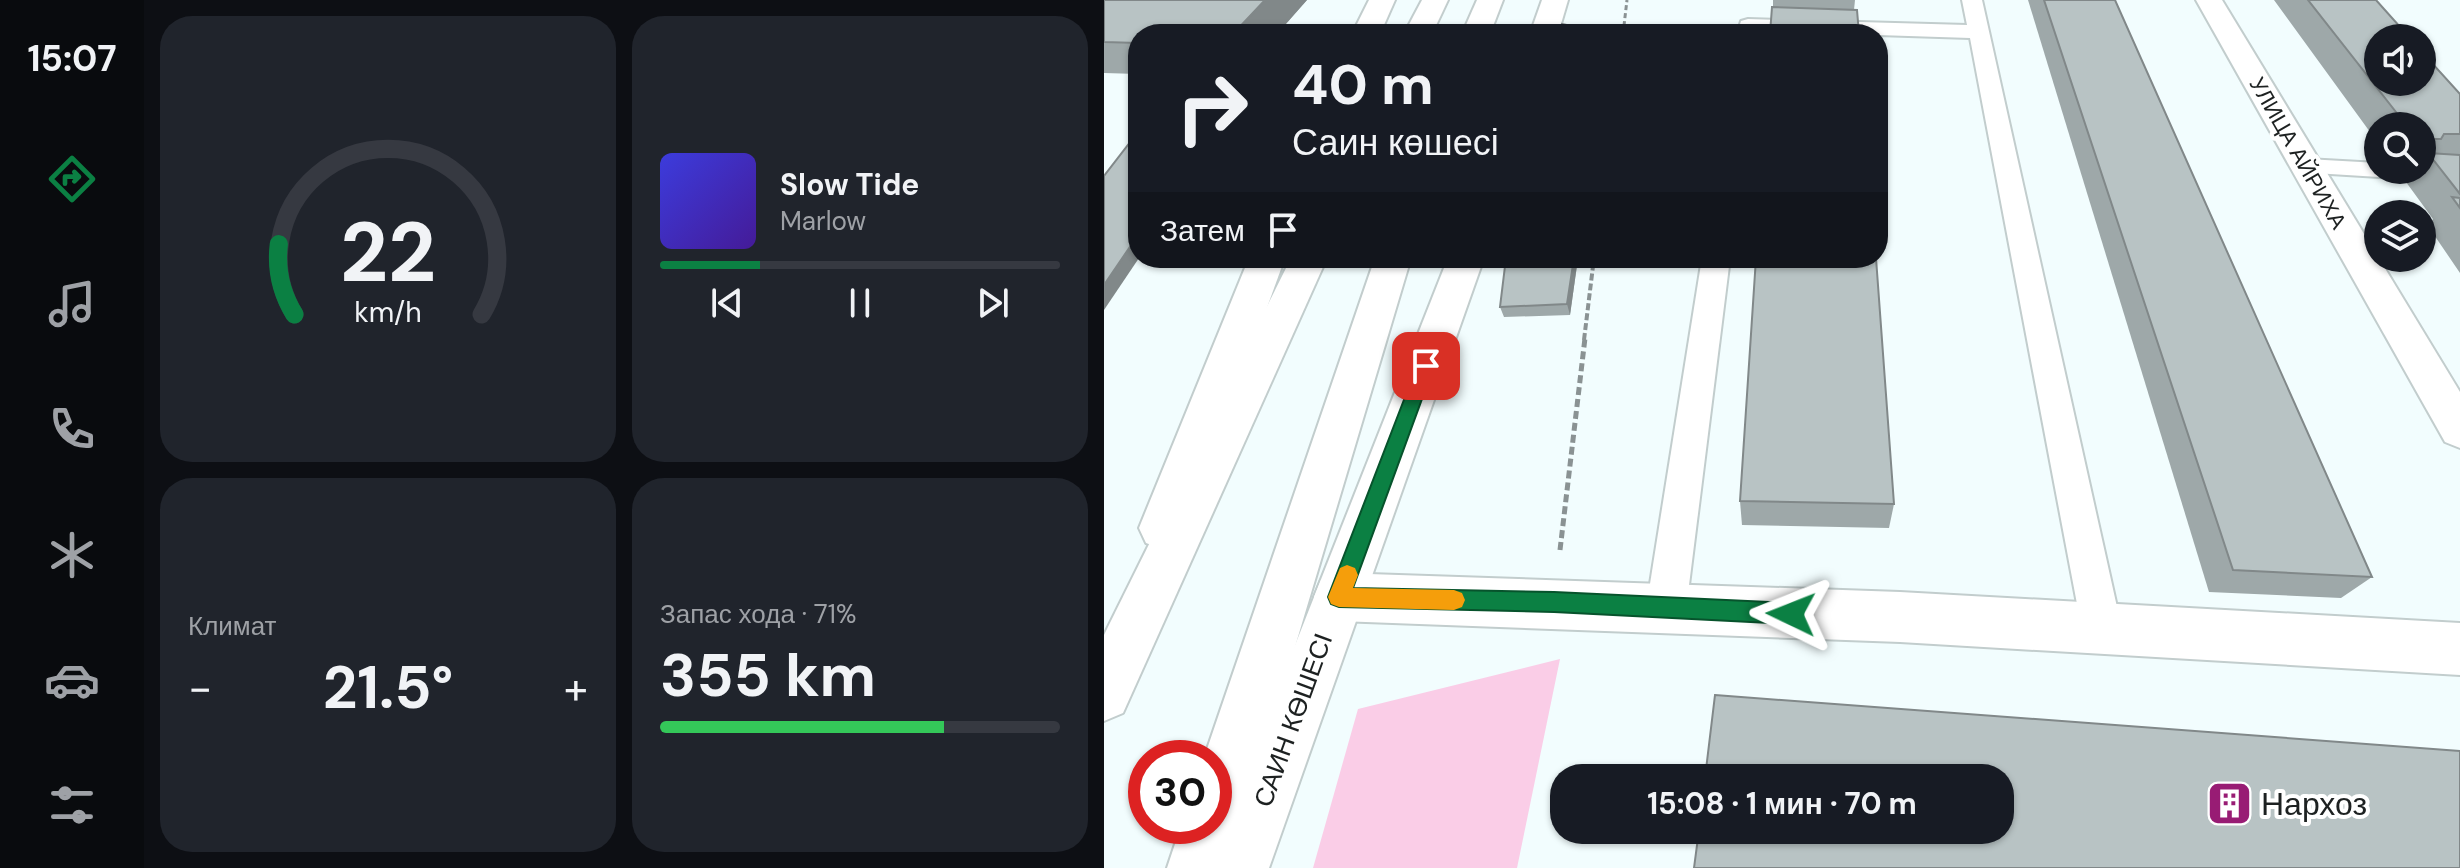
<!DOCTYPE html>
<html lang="ru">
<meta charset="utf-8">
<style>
:root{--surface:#171b24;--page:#20242c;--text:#f1f3f6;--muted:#9ea1a6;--line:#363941;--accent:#0b8043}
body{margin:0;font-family:"DM Sans",sans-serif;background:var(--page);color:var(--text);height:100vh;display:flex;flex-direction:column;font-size:30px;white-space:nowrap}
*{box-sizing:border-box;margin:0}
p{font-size:26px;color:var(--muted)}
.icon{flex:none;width:44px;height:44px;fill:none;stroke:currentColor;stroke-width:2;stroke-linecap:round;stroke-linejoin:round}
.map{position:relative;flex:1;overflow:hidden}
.side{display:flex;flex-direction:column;gap:16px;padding:16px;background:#0d0f14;width:960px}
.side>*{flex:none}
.guide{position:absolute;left:24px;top:24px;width:760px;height:244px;border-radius:32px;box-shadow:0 2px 6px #0004;background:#171b24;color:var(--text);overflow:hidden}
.controls{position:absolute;left:1260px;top:24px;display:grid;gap:16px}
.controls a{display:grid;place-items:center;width:72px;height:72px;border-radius:50%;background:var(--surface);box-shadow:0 2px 6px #0004;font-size:40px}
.speed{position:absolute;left:24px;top:740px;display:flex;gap:16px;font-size:40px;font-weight:700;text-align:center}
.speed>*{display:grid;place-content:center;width:104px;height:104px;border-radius:50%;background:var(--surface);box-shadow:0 2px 6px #0004;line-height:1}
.speed .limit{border:12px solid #d22;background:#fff;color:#111}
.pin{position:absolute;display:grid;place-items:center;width:68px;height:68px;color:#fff;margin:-34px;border-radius:16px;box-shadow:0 4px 12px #0006}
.me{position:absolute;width:88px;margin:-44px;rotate:272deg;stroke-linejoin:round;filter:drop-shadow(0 0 6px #0008)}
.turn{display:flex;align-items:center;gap:28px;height:168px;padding:0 32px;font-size:36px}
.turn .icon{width:104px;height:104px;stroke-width:2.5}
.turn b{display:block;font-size:56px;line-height:68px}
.then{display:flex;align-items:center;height:76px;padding:0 32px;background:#0003;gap:16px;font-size:30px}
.big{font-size:60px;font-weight:700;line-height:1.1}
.side .widget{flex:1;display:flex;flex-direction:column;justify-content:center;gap:12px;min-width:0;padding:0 28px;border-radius:32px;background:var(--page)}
.side .dial{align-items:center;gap:0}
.dial svg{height:208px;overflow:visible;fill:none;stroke:var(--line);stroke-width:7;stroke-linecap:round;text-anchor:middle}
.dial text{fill:var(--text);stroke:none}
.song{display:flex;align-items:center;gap:24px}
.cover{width:96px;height:96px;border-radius:12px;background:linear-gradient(135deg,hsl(240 70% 55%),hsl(260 70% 35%))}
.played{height:8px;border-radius:4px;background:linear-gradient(90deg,var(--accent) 25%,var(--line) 25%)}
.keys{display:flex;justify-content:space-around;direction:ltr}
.heat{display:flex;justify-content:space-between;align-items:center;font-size:44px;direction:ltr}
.charge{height:12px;border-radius:6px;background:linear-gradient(90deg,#34c759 71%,var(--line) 0)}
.side .tiles{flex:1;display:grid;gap:16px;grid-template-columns:repeat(2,1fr)}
.trip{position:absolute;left:446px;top:764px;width:464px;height:80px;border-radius:32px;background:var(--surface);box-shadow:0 2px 6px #0004;font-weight:700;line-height:80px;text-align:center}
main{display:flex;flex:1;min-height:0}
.dock{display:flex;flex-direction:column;width:144px;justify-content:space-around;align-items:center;background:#090b0e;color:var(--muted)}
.dock .icon{width:56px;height:56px}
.dock .on{color:var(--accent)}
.dock b{font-size:36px;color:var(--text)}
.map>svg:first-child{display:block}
.green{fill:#facde7}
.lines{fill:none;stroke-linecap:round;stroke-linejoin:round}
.service-casing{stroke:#c2cdcd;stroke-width:4}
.minor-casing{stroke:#c2cdcd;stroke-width:4}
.secondary-casing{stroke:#c2cdcd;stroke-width:4}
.primary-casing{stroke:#c2cdcd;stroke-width:4}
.path-far2{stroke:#8a9293;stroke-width:3;stroke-dasharray:5 3;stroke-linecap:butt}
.path-far1{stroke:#8a9293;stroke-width:4;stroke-dasharray:7 3;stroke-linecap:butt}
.path{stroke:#8a9293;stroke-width:5;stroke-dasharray:8 4;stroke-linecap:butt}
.service{fill:#fff;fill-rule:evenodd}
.minor{fill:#fff;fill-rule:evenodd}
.secondary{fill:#fff;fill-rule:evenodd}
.primary{fill:#fff;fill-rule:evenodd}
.wall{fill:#9ea8a9}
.shaded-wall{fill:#818889}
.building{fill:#b8c3c4;stroke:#818889;stroke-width:2}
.route{fill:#0b8043;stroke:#07532c;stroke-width:2}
.slow{fill:#f59e0b}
.labels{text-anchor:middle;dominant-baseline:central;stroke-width:8;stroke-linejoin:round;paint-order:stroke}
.far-street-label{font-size:22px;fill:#1d2121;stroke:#fff}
.street-label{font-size:26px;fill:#1d2121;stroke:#fff}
.near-poi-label{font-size:32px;fill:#1d2121;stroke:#fff;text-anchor:start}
</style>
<main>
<nav class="dock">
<b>15:07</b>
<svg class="icon on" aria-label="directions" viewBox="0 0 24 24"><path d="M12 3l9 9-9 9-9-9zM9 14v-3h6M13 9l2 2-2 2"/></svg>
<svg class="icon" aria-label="music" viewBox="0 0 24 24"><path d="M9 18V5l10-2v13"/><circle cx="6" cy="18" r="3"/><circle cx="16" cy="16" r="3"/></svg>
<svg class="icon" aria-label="phone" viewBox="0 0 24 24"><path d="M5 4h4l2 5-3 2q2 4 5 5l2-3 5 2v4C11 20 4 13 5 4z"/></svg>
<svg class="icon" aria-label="climate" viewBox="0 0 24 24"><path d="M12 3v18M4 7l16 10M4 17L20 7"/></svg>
<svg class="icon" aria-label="car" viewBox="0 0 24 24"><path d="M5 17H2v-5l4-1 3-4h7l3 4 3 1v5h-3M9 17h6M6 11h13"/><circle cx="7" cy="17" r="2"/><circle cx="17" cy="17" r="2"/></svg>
<svg class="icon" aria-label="filters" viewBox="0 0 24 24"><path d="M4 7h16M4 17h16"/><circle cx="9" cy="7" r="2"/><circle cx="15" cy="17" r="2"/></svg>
</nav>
<section class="side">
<div class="tiles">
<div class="widget dial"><svg viewBox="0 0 100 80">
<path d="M14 69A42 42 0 1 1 86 69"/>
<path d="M14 69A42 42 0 0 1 8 42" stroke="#0b8043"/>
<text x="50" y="56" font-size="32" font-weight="700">22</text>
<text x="50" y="72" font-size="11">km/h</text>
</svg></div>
<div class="widget">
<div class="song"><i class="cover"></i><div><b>Slow Tide</b><p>Marlow</p></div></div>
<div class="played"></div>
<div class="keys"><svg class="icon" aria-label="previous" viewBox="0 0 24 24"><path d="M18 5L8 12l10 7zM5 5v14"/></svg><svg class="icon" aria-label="pause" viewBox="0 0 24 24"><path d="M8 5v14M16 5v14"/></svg><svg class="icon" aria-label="next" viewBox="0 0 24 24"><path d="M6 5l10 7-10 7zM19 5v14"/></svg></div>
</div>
<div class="widget"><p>Климат</p>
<div class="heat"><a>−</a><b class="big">21.5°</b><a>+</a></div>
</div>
<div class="widget"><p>Запас хода · 71%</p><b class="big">355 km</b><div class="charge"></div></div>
</div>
</section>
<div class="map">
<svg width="1356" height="868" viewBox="0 0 1356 868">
<rect width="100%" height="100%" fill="#f2fdfe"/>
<path class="green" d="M456 659 413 868H209L254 709Z"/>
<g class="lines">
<defs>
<g id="service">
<path d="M858 0H878L1017 625 1011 639 997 644 983 639 977 625 866 38 654 31 653 34H633L637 21 644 19 863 25Z"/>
<path d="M1203 159 1274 163V170H1318V165L1356 166V182L1194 172 1190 167 1194 162Z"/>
<path d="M598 258H626L582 609 576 622 562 628 548 622 542 609Z"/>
</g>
<g id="minor">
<path d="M1092 0H1118L1356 392V448L1341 442Z"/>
<path d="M235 573 796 592 1356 623V675L796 642 235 621 217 614 210 597 217 580Z"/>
</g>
<g id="secondary">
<path d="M265 0H291L276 34H248Z"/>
<path d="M438 0H464L454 34H426Z"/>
<path d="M145 258H181L83 528 76 543 59 549 42 543 35 528Z"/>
<path d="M344 258H380L165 868H103Z"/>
</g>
<g id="primary">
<path d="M318 0H344L328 34H300Z"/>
<path d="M373 0H399L386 34H358Z"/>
<path d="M187 258H223L19 713 0 721V635Z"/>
<path d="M271 258H307L125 868H63L77 826H110V758H100Z"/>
</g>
</defs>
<use href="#service" class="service-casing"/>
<use href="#minor" class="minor-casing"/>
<use href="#secondary" class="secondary-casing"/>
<use href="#primary" class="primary-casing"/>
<path class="path-far2" d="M519 34 523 0"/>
<path class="path-far1" d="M480 340 490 258"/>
<path class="path" d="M456 550 481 338"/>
<use href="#service" class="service"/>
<use href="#minor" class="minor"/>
<use href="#secondary" class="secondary"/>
<use href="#primary" class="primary"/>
</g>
<g class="wall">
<path d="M0 0H203L173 34H34V74L0 73Z"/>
<path d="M669 0H751L750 10 669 7Z"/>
<path d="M924 0H1011L1268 577 1237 598 1105 592Z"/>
<path d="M1170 0H1272L1356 134V273L1324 226 1329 219 1302 182 1311 170H1318V126H1274V143Z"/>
<path d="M474 258 466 315 400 317 396 307Z"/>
<path d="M636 501 790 504 785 528 638 525Z"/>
</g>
<g class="shaded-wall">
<path d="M161 0H203L173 34H129Z"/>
<path d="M34 235 35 258 0 310V285Z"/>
<path d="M470 258H474L466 315 463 304Z"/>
</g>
<g class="building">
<path d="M0 0H161L129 34H34V43L0 42Z"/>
<path d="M940 0H1011L1268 577 1129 570Z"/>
<path d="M1204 0H1272L1306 38H1274V82H1318V52L1356 94V134H1340L1337 139H1318V126H1303Z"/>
<path d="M668 7 753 10 755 34H666Z"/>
<path d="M458 24 492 31V34H455Z"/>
<path d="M34 132V235L0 285V176Z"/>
<path d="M1324 153 1356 155V194Z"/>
<path d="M1348 197 1356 198V208Z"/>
<path d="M402 258H470L463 304 396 307Z"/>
<path d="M652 258H772L790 504 636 501Z"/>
<path d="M611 695 1356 751V868H590L595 830H896V778H601Z"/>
</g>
<path class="route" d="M322 359 330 366 249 588 450 592 687 603 694 606 697 614 694 621 687 624 450 612 235 607 227 604 224 597 313 366Z"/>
<path class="slow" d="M243 565 251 568 254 575 249 588 350 590 358 593 361 600 358 607 350 610 235 607 227 604 224 597 236 568Z"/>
<defs>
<symbol id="building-square" viewBox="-11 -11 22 22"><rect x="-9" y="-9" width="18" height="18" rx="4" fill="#981c74" stroke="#fff"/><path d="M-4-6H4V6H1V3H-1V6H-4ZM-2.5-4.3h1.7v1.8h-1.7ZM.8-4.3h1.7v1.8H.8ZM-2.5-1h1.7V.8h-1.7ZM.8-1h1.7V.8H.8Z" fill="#fff"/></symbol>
</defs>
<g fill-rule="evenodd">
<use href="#building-square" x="1100" y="778" width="51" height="51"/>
</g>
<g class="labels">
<g class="far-street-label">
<text transform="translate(1194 153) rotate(60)">УЛИЦА АЙРИХА</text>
</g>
<g class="street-label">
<text transform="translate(189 720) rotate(-70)">САИН КӨШЕСІ</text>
</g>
<g class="near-poi-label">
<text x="1157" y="804">Нархоз</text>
</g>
</g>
</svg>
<div class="controls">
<a><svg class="icon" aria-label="sound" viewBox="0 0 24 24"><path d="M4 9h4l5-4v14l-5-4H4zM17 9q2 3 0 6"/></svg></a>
<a><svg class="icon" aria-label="search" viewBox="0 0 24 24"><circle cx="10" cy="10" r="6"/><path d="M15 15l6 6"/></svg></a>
<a><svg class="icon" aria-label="layers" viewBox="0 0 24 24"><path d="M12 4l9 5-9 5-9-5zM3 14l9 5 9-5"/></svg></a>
</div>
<div class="speed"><div class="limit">30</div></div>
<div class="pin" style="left:322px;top:366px;background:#d93025"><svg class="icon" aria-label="arrive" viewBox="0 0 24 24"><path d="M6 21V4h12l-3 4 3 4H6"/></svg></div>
<svg class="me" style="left:687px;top:614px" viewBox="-20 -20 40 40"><path d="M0-17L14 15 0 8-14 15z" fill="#0b8043" stroke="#fff" stroke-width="4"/></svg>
<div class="trip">15:08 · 1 мин · 70 m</div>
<div class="guide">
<div class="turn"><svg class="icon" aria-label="right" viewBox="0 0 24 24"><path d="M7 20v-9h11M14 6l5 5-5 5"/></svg><div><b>40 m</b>Саин көшесі</div></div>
<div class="then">Затем<svg class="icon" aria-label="arrive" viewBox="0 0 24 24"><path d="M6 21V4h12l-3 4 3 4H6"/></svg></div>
</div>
</div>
</main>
